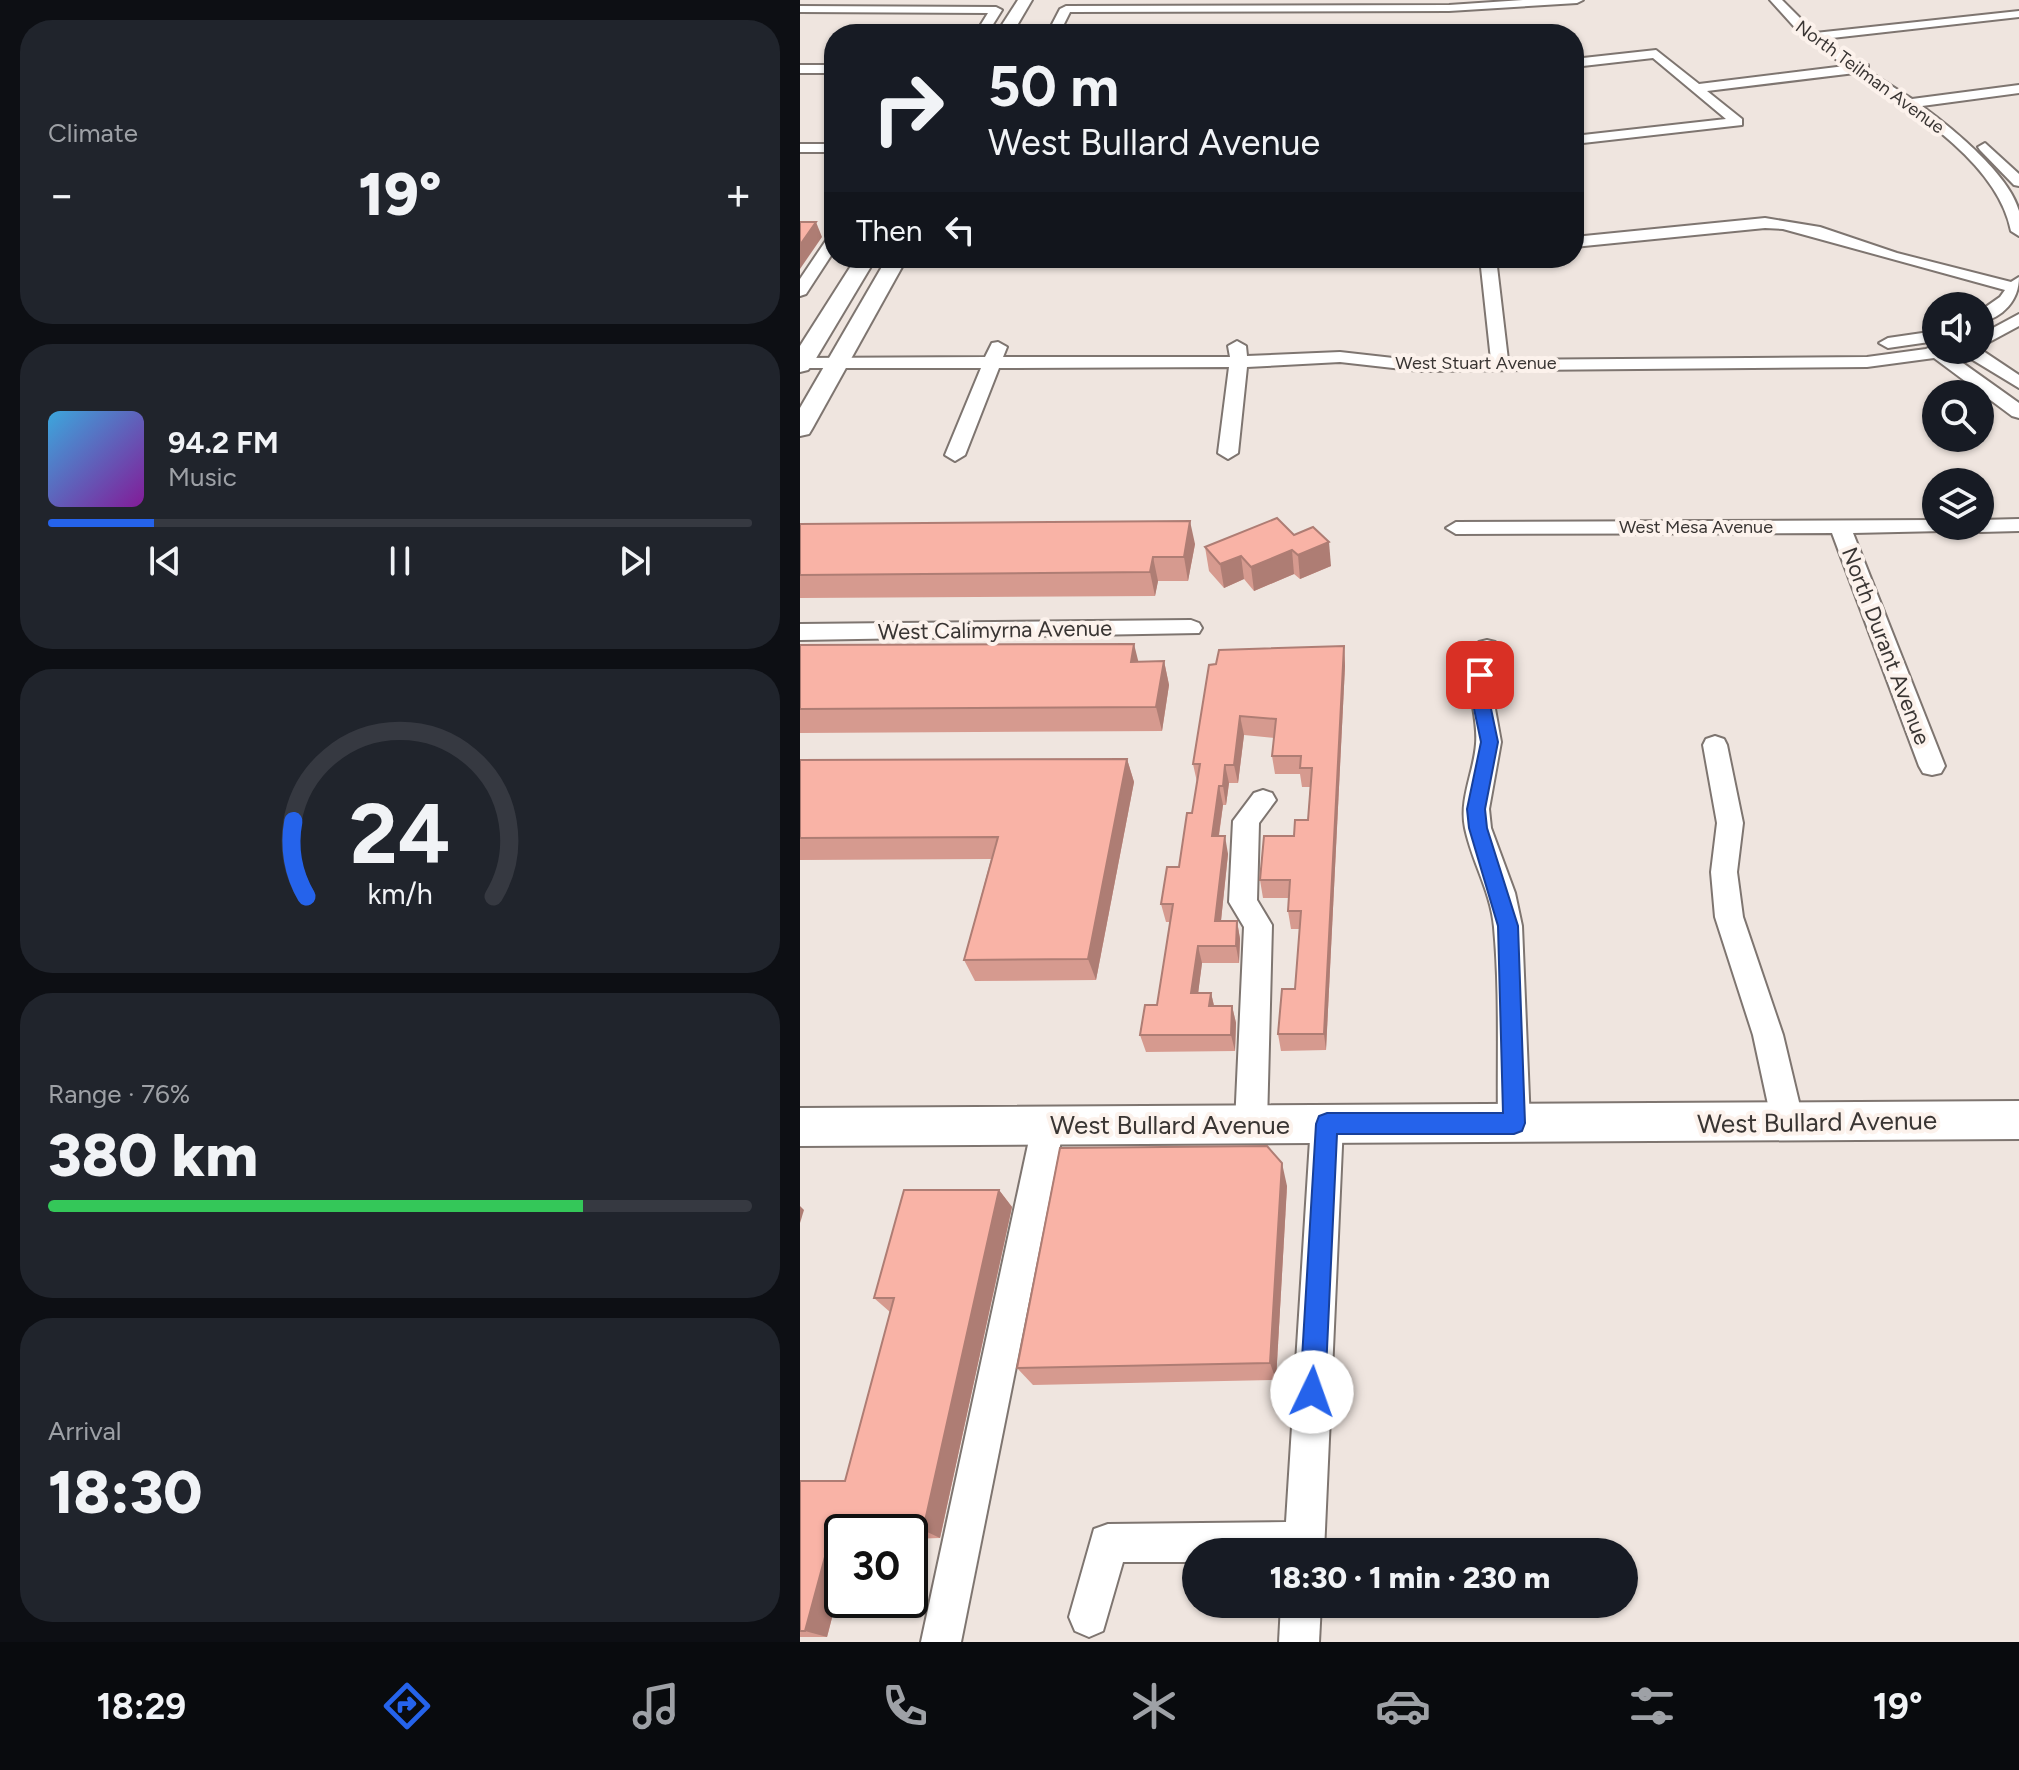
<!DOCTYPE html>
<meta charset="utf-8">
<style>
:root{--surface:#171b24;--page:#20242c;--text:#f1f3f6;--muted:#9ea1a6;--line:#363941;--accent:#2563eb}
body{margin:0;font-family:Figtree,sans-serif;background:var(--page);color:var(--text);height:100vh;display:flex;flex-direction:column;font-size:30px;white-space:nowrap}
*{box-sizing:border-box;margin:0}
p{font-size:26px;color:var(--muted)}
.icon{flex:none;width:44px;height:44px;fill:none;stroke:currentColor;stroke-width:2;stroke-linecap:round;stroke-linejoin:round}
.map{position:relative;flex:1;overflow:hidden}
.side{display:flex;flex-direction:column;gap:20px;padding:20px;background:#0d0f14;width:800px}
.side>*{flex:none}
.hud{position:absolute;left:24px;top:24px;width:760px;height:244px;border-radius:32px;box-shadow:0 2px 6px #0004;background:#171b24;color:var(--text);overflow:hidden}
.tools{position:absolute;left:1122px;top:292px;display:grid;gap:16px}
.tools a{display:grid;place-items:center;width:72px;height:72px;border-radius:50%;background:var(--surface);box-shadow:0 2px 6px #0004;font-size:40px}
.speed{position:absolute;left:24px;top:1514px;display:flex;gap:16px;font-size:40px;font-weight:700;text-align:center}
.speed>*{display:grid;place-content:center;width:104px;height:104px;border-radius:50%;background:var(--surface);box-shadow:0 2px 6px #0004;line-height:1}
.speed .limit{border:4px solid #111;border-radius:12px;background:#fff;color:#111}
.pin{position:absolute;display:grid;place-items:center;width:68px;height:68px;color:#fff;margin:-34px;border-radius:16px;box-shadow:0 4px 12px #0006}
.me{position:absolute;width:88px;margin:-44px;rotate:3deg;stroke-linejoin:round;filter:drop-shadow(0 0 6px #0008)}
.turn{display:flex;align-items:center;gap:28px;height:168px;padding:0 32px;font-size:36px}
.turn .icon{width:104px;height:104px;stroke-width:2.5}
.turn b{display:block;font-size:56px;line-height:68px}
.then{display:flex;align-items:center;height:76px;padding:0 32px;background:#0003;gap:16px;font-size:30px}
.big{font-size:60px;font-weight:800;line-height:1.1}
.side .widget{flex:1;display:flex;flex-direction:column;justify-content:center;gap:12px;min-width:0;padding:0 28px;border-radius:32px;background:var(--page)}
.side .dial{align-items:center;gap:0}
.dial svg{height:208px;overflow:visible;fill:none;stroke:var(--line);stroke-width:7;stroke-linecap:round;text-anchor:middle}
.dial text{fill:var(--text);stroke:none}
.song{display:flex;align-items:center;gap:24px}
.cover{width:96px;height:96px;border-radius:12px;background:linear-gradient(135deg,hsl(200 70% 55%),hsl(290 70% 35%))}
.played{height:8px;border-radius:4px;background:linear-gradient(90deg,var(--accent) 15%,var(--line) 15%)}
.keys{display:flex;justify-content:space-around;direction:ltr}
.heat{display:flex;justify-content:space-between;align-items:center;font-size:44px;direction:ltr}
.charge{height:12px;border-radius:6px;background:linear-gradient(90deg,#34c759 76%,var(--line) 0)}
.trip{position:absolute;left:382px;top:1538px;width:456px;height:80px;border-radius:40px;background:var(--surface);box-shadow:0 2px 6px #0004;font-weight:800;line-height:80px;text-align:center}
.tab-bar{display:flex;height:128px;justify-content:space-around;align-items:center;background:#090b0e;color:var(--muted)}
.tab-bar .icon{width:56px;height:56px}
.tab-bar .selected{color:var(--accent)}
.tab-bar b{font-size:36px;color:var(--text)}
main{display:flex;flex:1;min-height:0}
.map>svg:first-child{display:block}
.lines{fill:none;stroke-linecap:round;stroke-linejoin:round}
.minor-casing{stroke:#7e7570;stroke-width:4}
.major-casing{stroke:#7e7570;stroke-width:4}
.minor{fill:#fff;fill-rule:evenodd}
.major{fill:#fff;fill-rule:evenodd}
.wall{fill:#d69a8f}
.shaded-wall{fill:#ae7d74}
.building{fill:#f9b3a6;stroke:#ae7d74;stroke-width:2}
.route{fill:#2563eb;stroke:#184099;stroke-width:2}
.labels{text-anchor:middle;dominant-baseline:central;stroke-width:8;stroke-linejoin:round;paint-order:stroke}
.far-street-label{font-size:18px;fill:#393533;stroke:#fcf2ec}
.street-label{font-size:22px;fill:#393533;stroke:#fcf2ec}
.near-street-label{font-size:26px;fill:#393533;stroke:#fcf2ec}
</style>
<main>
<section class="side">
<div class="widget"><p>Climate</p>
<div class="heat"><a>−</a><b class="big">19°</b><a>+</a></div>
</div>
<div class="widget">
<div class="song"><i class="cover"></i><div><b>94.2 FM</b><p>Music</p></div></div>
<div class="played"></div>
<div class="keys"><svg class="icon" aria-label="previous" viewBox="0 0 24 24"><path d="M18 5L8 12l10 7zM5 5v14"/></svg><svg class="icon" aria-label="pause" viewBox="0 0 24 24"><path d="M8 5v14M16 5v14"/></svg><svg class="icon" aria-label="next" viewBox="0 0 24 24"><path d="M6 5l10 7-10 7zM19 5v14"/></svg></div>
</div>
<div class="widget dial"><svg viewBox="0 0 100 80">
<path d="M14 69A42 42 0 1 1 86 69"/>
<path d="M14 69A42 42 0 0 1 9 40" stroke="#2563eb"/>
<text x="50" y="56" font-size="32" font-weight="700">24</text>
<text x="50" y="72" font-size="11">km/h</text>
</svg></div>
<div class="widget"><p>Range · 76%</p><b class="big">380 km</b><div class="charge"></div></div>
<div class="widget"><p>Arrival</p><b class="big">18:30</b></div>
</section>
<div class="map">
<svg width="1219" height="1642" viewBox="0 0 1219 1642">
<rect width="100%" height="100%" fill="#efe5df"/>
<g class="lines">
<defs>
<g id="minor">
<path d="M723 0H783L777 3 649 11 270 12 259 34H247L260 9 266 6 649 5Z"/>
<path d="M970 0H982L1015 33 1219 11V17L1023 39 1060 65H1068V71L1112 99 1219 85V93L1122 106C1152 128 1209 174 1219 211 1219 218 1219 228 1219 236L1211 231C1198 162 1109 108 1055 73L907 91 942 119V125L774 144V136L926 119 853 58 774 67V59L856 50 899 84 1045 66 998 31Z"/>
<path d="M0 6 196 7 202 10 187 34H175L188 13 0 12Z"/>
<rect x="0" y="65" width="34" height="8"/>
<path d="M1185 143 1219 174V186L1214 185 1180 150 1178 147Z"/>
<rect x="0" y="144" width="34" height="8"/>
<path d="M965 218 1020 227 1097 253 1211 282 1219 277C1219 301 1203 317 1180 323V311L1200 297 1205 290 983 229 965 228 774 247V237Z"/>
<path d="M34 234V251L6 294 0 296V279L29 236Z"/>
<path d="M680 258H696L708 360 1067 357 1126 349 1134 345 1136 350 1180 349 1219 375V388L1163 354 1153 356 1219 403V418L1212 416 1134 358 1067 367 620 371 540 362 447 367 438 453 428 459 418 453 429 367 199 368 165 455 155 461 145 455 181 368H0L1 358 185 357 192 343 198 342 207 347 203 357H430L428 346 437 341 446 346 447 356 540 352 620 361 691 360Z"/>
<path d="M1219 314V326L1180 347V335Z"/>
<path d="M1136 331V341L1088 348 1079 343 1088 338Z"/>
<path d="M1219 519V531L1180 532 1170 526H1180V520Z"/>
<path d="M1136 520V526H1146L1143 531 1053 533 1145 766 1141 773 1132 775 1123 773 1119 766 1032 533 656 534 646 528 656 522Z"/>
<path d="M391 620 399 623 402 628 399 633 0 640V624Z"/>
<path d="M687 640 695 642 698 648 692 675V692L701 742 689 809 691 828 715 893 722 926 730 1123 725 1133 714 1138 703 1133 698 1123C697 1058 700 992 694 927 691 892 672 862 665 828 659 799 674 772 676 744 679 708 658 677 679 642Z"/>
<path d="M915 736 924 739 927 745 943 823 937 872 943 917 983 1035 1004 1123 999 1133 988 1138 977 1133 972 1123 953 1035 915 917 911 872 917 823 903 745 906 739Z"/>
<path d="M463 790 472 793 476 800 459 823 457 900 472 925 467 1124 462 1134 451 1139 440 1134 435 1124 444 927 429 902 433 821 454 793Z"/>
<path d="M527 1109 538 1114 543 1124 524 1552H396V1562H323L303 1631 289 1637 275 1631 269 1617 294 1529 308 1524 486 1522 511 1124 516 1114Z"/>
<path d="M248 1111 259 1116 264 1126 161 1642H121L232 1126 237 1116Z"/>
<path d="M481 1604H521L519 1642H479Z"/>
</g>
<g id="major">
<path d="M218 0H232L212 34H196Z"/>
<path d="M56 258H76L12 365 8 370 0 372V346Z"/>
<path d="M87 258H107L12 429 9 434 0 436V408Z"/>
<path d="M1219 1101V1139L0 1146V1108Z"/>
</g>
</defs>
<use href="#minor" class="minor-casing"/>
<use href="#major" class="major-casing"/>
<use href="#minor" class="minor"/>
<use href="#major" class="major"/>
</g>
<g class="wall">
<path d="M0 524 395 544 388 581H358L355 596 0 598Z"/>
<path d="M494 535 531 566 500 579 494 574 454 591 444 579 424 588 409 571 405 547Z"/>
<path d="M0 645 339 662 364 661 369 685 362 731 0 733Z"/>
<path d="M544 646 545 666 526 1050 481 1051 478 1034 495 989 500 929H491L488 911 489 898H463L460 880 508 820 510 787H502L500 774H475L472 756 474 738 444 735 438 783H429L426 805H423L419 836 428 854 421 921H437L440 939 439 963H402L398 993H411L414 1006H432L436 1023 435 1051 346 1052 340 1035 357 1005 370 922H366L361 904 379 867 392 813 397 782 393 764 416 664Z"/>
<path d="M327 759 334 782 296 980 175 981 164 960 191 859 0 860V760Z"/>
<path d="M487 1186 476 1380 233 1385 217 1368Z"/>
<path d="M199 1190 212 1207 140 1538 110 1539V1532H42V1579L27 1637H0V1481H45L90 1312 74 1298Z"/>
</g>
<g class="shaded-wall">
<path d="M16 222 22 237 0 269V245Z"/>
<path d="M390 521 395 544 388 581 384 557Z"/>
<path d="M529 542 531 566 500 579 498 555Z"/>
<path d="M492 550 494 574 454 591 451 567Z"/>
<path d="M441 556 444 579 424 588 420 564Z"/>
<path d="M353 557 358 581 355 596 350 572Z"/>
<path d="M334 644 340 668 331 662Z"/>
<path d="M544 646 545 666 526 1050 524 1034Z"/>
<path d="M364 661 369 685 362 731 356 707Z"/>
<path d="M440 716 444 735 438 783 434 765Z"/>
<path d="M327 759 334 782 296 980 288 959Z"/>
<path d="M425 765 429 783 426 805 423 786Z"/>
<path d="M419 786 423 805 416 854 412 836Z"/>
<path d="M425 836 428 854 419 939 415 921Z"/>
<path d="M437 921 440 939 439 963 436 946Z"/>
<path d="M398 946 402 963 396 1010 391 993Z"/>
<path d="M411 993 415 1010 409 1006Z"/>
<path d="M432 1006 436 1023 435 1051 431 1035Z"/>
<path d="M482 1163 487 1186 476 1380 470 1363Z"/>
<path d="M199 1190 212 1207 140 1538 123 1530Z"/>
<path d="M0 1206 4 1210 0 1223Z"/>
<path d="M32 1531 42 1535V1579L27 1637 5 1631Z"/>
</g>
<g class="building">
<path d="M0 222H16L0 245Z"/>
<path d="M477 518 494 535 513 527 529 542 498 555 492 550 451 567 441 556 420 564 405 547Z"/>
<path d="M390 521 384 557H353L350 572 0 575V524Z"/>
<path d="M334 644 331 662 364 661 356 707 0 709V645Z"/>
<path d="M544 646 524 1034H478L482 989H495L501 911H488L490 880H460L464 836H494L495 820H508L512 768H500L501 756H472L476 719 440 716 434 765H425L423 786H419L412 836H425L415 921H437L436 946H398L391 993H411L409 1006H432L431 1035H340L345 1005H357L373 904H361L367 867H379L387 813H392L400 764H393L409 665 416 664 419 650Z"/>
<path d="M327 759 288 959 164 960 198 837 0 838V760Z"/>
<path d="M467 1146 482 1163 470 1363 217 1368 260 1148Z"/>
<path d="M104 1190H199L123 1530 32 1531 5 1631H0V1481H45L94 1298H74Z"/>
</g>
<path class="route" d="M680 669 688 675 690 704 698 742 685 809 687 828 718 926 725 1123 722 1131 714 1134H537L525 1392 521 1401 512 1405 503 1401 500 1392 516 1124 519 1116 527 1113H703L698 926 669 828 667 809 681 742 673 704 672 675Z"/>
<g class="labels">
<g class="far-street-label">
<text transform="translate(1070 77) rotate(36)">North Teilman Avenue</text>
<text x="676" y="363">West Stuart Avenue</text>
<text x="896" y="527">West Mesa Avenue</text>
</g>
<g class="street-label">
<text transform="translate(195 630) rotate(-1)">West Calimyrna Avenue</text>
<text transform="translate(1086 646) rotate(69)">North Durant Avenue</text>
</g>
<g class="near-street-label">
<text transform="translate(1017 1122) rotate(-1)">West Bullard Avenue</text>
<text x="370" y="1125">West Bullard Avenue</text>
</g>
</g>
</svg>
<div class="tools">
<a><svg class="icon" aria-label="sound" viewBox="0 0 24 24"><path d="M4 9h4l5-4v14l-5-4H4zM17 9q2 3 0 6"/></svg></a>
<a><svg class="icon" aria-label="search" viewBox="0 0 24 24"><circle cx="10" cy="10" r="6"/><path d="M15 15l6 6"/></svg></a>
<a><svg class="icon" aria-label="layers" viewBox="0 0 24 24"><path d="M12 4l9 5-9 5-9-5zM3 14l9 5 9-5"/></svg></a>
</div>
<div class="speed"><div class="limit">30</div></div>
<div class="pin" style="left:680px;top:675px;background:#d93025"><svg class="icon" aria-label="arrive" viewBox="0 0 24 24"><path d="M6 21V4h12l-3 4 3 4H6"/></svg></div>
<svg class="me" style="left:512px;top:1392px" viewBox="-20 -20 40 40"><circle r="19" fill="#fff"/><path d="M0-13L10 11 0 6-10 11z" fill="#2563eb"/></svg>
<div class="trip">18:30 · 1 min · 230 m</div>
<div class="hud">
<div class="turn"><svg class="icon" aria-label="right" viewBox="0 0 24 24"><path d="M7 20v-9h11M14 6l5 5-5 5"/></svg><div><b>50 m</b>West Bullard Avenue</div></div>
<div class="then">Then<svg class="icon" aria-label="left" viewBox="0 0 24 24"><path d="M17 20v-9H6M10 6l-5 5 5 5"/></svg></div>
</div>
</div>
</main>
<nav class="tab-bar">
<b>18:29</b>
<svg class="icon selected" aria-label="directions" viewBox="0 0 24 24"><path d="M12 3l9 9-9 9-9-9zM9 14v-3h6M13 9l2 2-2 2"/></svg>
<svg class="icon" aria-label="music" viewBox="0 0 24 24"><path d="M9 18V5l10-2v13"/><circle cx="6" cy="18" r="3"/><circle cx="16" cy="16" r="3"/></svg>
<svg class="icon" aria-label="phone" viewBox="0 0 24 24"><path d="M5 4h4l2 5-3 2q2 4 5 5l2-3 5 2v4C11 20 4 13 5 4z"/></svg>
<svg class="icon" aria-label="climate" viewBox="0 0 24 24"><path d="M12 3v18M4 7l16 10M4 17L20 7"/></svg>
<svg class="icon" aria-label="car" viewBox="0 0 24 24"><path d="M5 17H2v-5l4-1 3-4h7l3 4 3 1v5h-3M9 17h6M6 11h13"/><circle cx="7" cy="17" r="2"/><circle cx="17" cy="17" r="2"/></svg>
<svg class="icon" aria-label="filters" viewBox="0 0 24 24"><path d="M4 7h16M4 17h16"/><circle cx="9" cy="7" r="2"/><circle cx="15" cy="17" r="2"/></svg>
<b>19°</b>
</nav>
